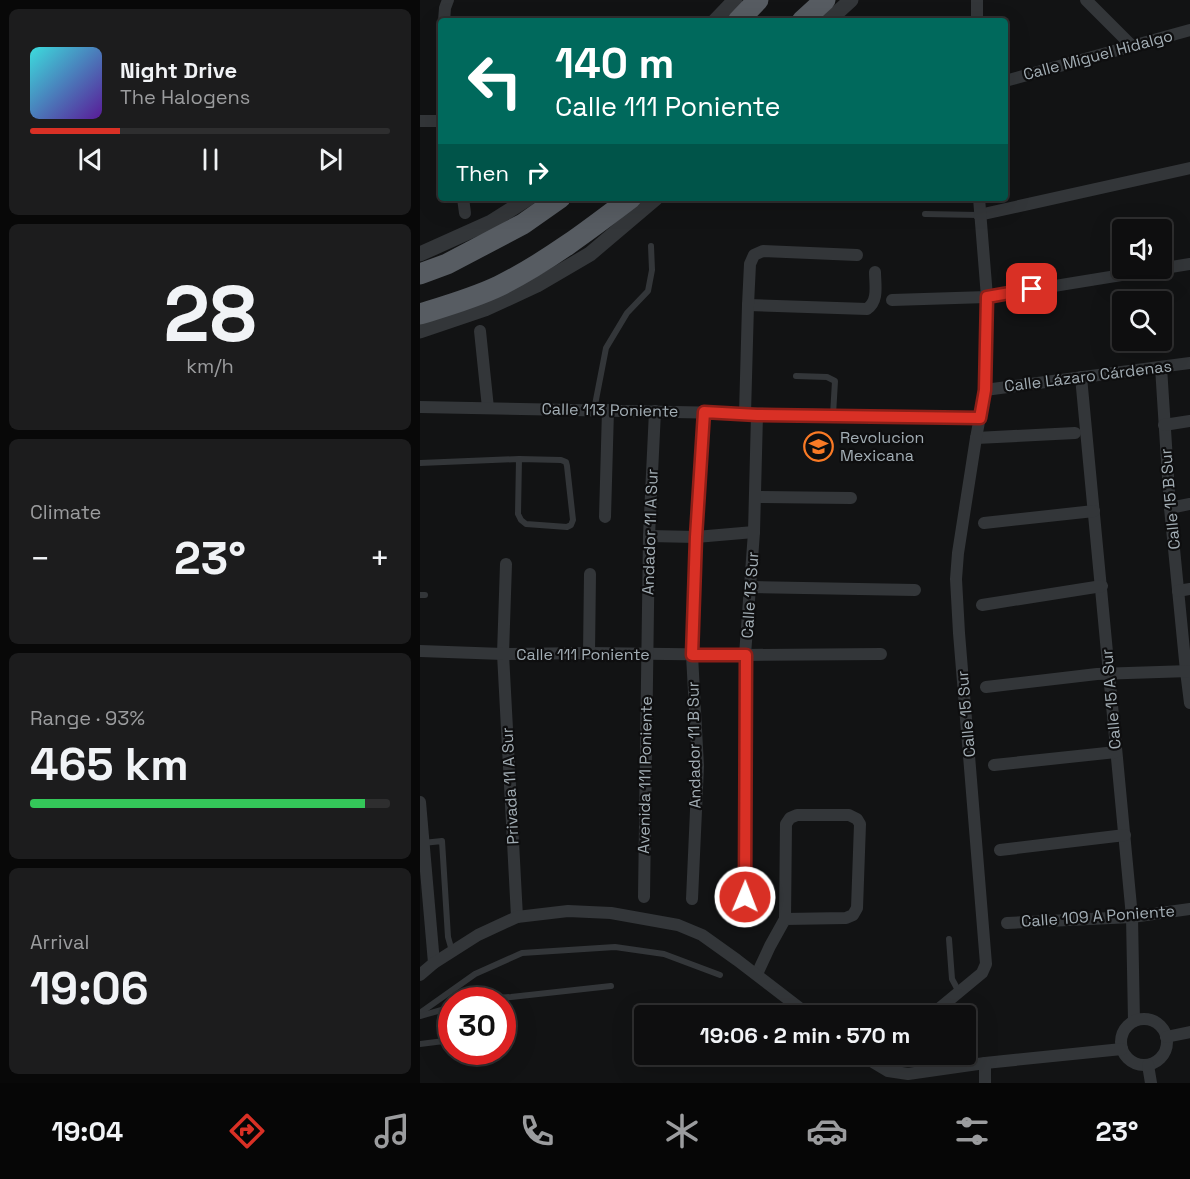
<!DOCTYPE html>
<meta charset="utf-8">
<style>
:root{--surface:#0e0e0f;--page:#1c1c1d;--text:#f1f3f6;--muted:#9b9c9e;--line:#2e2e2f;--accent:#d93025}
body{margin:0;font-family:"Space Grotesk",sans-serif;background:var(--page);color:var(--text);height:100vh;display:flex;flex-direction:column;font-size:22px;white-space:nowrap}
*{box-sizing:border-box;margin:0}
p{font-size:20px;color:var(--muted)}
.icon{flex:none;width:33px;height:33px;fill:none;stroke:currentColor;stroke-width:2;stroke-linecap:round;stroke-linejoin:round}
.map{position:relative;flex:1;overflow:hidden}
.side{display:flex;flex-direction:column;gap:9px;padding:9px;background:#080808;width:420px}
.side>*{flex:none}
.top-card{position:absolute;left:18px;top:18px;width:570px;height:183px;border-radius:6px;box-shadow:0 6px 24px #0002,0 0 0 2px var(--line);background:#00695c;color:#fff;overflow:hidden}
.fabs{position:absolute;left:692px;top:219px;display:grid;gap:12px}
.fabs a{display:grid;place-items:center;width:60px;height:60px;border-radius:6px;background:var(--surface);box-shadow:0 6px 24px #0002,0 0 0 2px var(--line);font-size:30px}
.speed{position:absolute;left:18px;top:987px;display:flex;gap:12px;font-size:30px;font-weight:700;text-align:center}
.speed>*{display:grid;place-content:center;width:78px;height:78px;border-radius:50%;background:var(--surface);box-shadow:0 6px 24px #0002,0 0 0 2px var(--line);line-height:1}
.speed .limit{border:9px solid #d22;background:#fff;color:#111}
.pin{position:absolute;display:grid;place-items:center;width:51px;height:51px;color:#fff;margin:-26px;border-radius:12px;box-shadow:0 3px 9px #0006}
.me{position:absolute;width:66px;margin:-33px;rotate:1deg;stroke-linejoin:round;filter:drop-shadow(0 0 4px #0008)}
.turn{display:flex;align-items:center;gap:21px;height:126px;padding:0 18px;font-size:27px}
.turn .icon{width:78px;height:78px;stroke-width:2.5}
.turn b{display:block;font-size:42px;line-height:51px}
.then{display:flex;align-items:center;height:57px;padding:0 18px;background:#0003;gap:12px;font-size:22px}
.big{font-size:45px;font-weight:600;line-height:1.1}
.side .widget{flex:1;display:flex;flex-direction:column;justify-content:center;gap:9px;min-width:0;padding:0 21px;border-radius:9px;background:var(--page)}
.side .dial{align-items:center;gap:0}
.dial b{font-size:78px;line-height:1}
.song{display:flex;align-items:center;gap:18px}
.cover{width:72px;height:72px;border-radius:9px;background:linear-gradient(135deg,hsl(180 70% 55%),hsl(270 70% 35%))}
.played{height:6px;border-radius:3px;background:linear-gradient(90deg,var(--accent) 25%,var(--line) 25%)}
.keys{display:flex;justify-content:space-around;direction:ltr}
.heat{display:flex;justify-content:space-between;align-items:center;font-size:33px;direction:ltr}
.charge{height:9px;border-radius:4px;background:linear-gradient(90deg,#34c759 93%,var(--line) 0)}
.trip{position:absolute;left:214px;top:1005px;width:342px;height:60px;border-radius:6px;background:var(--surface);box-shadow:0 6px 24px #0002,0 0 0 2px var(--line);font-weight:600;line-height:60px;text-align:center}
.tab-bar{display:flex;height:96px;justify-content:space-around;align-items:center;background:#060606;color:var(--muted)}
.tab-bar .icon{width:42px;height:42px}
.tab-bar .active{color:var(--accent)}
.tab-bar b{font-size:27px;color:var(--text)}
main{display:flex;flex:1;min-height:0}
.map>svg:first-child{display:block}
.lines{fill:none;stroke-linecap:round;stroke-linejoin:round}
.service{stroke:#333639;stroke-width:6}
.minor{stroke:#333639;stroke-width:12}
.tertiary{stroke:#333639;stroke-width:15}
.trunk{stroke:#575c62;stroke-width:21}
.route-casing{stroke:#8d1f18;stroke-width:15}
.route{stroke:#d93025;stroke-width:10}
.labels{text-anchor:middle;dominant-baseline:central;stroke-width:4.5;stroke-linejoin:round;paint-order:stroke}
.street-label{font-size:16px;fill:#a3aeb5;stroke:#0e0e0f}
.poi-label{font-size:16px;fill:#a3aeb5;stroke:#0e0e0f;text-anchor:start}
</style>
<main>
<section class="side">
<div class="widget">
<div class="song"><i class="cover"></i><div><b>Night Drive</b><p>The Halogens</p></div></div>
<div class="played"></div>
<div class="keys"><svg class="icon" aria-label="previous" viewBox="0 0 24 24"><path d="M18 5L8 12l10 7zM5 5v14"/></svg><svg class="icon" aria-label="pause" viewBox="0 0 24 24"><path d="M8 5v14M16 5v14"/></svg><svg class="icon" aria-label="next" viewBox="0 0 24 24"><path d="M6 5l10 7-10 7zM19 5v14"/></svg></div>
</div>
<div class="widget dial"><b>28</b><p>km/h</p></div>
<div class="widget"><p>Climate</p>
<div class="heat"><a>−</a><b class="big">23°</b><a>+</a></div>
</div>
<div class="widget"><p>Range · 93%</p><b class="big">465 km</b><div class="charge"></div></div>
<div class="widget"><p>Arrival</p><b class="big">19:06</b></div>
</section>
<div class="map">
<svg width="770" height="1083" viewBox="0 0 770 1083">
<rect width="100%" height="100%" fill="#121314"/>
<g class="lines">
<g class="service">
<path d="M505 214 559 215"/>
<path d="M376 376 407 377 415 381 413 415"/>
<path d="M174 410 186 348 207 313 228 291 232 270 231 246"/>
<path d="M0 463 99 459 141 460 146 462 147 466 153 520 151 525 147 527 106 524 101 520 98 514 99 459"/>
<path d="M0 595H5"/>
<path d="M3 843 22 841 28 937 32 951"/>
<path d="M529 939 532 979 539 992"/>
<path d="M60 999 91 997 191 986"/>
<path d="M0 1013 55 974 102 953 195 947 244 954 300 975"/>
<path d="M0 1016 32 1007"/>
<path d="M0 1044 32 1040"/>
</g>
<g class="minor">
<path d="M666 0 712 46"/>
<path d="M24 21 25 8 28 0"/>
<path d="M557 21V0"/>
<path d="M585 81 770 30"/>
<path d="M0 121H21"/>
<path d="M43 198 45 213"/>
<path d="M559 215 770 168"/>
<path d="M472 300 567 297 770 264"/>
<path d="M328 305 447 309C459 301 455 285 455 272"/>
<path d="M60 331 68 408"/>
<path d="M741 367 750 508 766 671 770 703"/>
<path d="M661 377 712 917 714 1021"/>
<path d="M565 390 770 363"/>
<path d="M0 407C187 410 373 415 560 418"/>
<path d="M325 414 328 305 330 264 334 255 343 251 437 255"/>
<path d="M744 425 770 421"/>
<path d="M556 438 655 433"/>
<path d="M335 497 431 498"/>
<path d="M750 508 770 504"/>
<path d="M185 517 188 410"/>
<path d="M564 523 674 511"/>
<path d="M229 536 276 537 334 532"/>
<path d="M86 564 83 654 97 917"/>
<path d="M330 587 495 590"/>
<path d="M758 591 770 589"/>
<path d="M562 605 682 586"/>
<path d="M0 651 83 654 169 653 325 655 461 654"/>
<path d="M169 653 170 574"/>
<path d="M566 687 677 674 770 671"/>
<path d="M574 765 696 752"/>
<path d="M0 802 14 963"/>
<path d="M580 850 705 835"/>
<path d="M224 897 229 536 235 411"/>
<path d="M272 899 278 766 272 655 276 537 284 412"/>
<path d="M324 918 326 876 325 655 334 532 337 415"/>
<path d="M587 923 712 917 770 909"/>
<path d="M337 974 350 946 365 919 366 824 370 818 377 815H429L437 819 440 824 437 908 433 915 426 918 365 919"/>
<path d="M0 975 14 963 58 935 97 917 148 911 191 913 258 925 282 935 317 960 390 1016"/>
<path d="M510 1016 562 973 566 964 539 633 536 579 538 553 556 438 565 390 567 297 559 198"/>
<circle cx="724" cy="1042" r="23"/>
<path d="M746 1037 770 1032"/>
<path d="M442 1054 453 1062 468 1071 488 1074 565 1063 702 1049"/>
<path d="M728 1065 731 1083"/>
<path d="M565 1083V1063"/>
</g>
<g class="tertiary">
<path d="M295 21 315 0"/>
<path d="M408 21 431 0"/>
<path d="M0 254 71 222 109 198"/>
<path d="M0 331 65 309 117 285 170 254 236 198"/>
</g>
<g class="trunk">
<path d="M318 21 338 0"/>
<path d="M382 21 405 0"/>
<path d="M0 274 27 264 103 224 140 198"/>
<path d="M0 314C26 306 54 298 79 286 127 262 169 230 211 198"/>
</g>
</g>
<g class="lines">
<defs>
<path id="route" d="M325 897 326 655H272L276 537 284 412 337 415 560 418 565 390 567 297 612 289"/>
</defs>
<use href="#route" class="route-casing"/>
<use href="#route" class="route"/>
</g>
<defs>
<symbol id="school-ring" viewBox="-11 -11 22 22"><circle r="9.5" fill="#0e0e0f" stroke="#fa7a25" stroke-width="1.5"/><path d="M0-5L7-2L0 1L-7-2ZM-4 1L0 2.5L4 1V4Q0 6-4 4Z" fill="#fa7a25"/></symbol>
</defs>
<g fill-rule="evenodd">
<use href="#school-ring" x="382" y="430" width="33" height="33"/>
</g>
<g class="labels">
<g class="street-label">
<text transform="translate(678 55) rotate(-15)">Calle Miguel Hidalgo</text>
<text transform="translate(668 376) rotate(-7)">Calle Lázaro Cárdenas</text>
<text transform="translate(190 410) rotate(1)">Calle 113 Poniente</text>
<text transform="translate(750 499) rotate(-95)">Calle 15 B Sur</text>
<text transform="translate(230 532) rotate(-88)">Andador 11 A Sur</text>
<text transform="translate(330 595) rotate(-86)">Calle 13 Sur</text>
<text x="163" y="654">Calle 111 Poniente</text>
<text transform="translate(691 699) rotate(-95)">Calle 15 A Sur</text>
<text transform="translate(546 714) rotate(-95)">Calle 15 Sur</text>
<text transform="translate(274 745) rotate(-91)">Andador 11 B Sur</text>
<text transform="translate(225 775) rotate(-89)">Avenida 111 Poniente</text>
<text transform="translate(90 786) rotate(-93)">Privada 11 A Sur</text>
<text transform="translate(678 916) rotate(-4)">Calle 109 A Poniente</text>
</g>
<g class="poi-label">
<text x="420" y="437">Revolucion<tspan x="420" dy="18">Mexicana</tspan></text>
</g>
</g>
</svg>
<div class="fabs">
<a><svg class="icon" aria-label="sound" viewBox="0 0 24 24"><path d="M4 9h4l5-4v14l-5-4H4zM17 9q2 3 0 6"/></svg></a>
<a><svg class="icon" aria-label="search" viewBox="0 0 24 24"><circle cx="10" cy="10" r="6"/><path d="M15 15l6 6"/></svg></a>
</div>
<div class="speed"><div class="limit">30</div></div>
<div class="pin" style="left:612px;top:289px;background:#d93025"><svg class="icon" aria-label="arrive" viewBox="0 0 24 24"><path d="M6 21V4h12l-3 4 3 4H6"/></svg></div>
<svg class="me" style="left:325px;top:897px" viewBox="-20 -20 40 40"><circle r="17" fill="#d93025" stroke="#fff" stroke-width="3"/><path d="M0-11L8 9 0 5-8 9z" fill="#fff"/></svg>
<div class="trip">19:06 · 2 min · 570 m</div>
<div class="top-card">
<div class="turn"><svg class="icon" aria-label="left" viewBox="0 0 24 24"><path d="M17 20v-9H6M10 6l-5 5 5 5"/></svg><div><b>140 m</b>Calle 111 Poniente</div></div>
<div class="then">Then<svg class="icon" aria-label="right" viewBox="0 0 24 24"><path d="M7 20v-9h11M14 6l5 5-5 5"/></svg></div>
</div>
</div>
</main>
<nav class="tab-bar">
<b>19:04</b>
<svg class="icon active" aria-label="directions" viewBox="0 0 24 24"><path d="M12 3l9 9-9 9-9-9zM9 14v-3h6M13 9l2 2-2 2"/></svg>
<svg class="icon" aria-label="music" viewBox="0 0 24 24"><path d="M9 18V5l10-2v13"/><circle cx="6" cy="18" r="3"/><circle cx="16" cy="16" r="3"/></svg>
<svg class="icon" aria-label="phone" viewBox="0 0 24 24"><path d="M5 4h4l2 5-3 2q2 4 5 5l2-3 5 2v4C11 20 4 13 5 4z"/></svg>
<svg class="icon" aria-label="climate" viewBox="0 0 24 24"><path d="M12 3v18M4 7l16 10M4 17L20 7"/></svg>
<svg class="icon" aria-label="car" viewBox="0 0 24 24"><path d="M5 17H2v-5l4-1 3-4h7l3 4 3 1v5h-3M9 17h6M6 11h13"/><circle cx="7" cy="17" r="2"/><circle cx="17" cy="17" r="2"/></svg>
<svg class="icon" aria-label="filters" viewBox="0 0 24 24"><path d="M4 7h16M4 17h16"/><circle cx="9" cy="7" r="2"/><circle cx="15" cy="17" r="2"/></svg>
<b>23°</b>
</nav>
